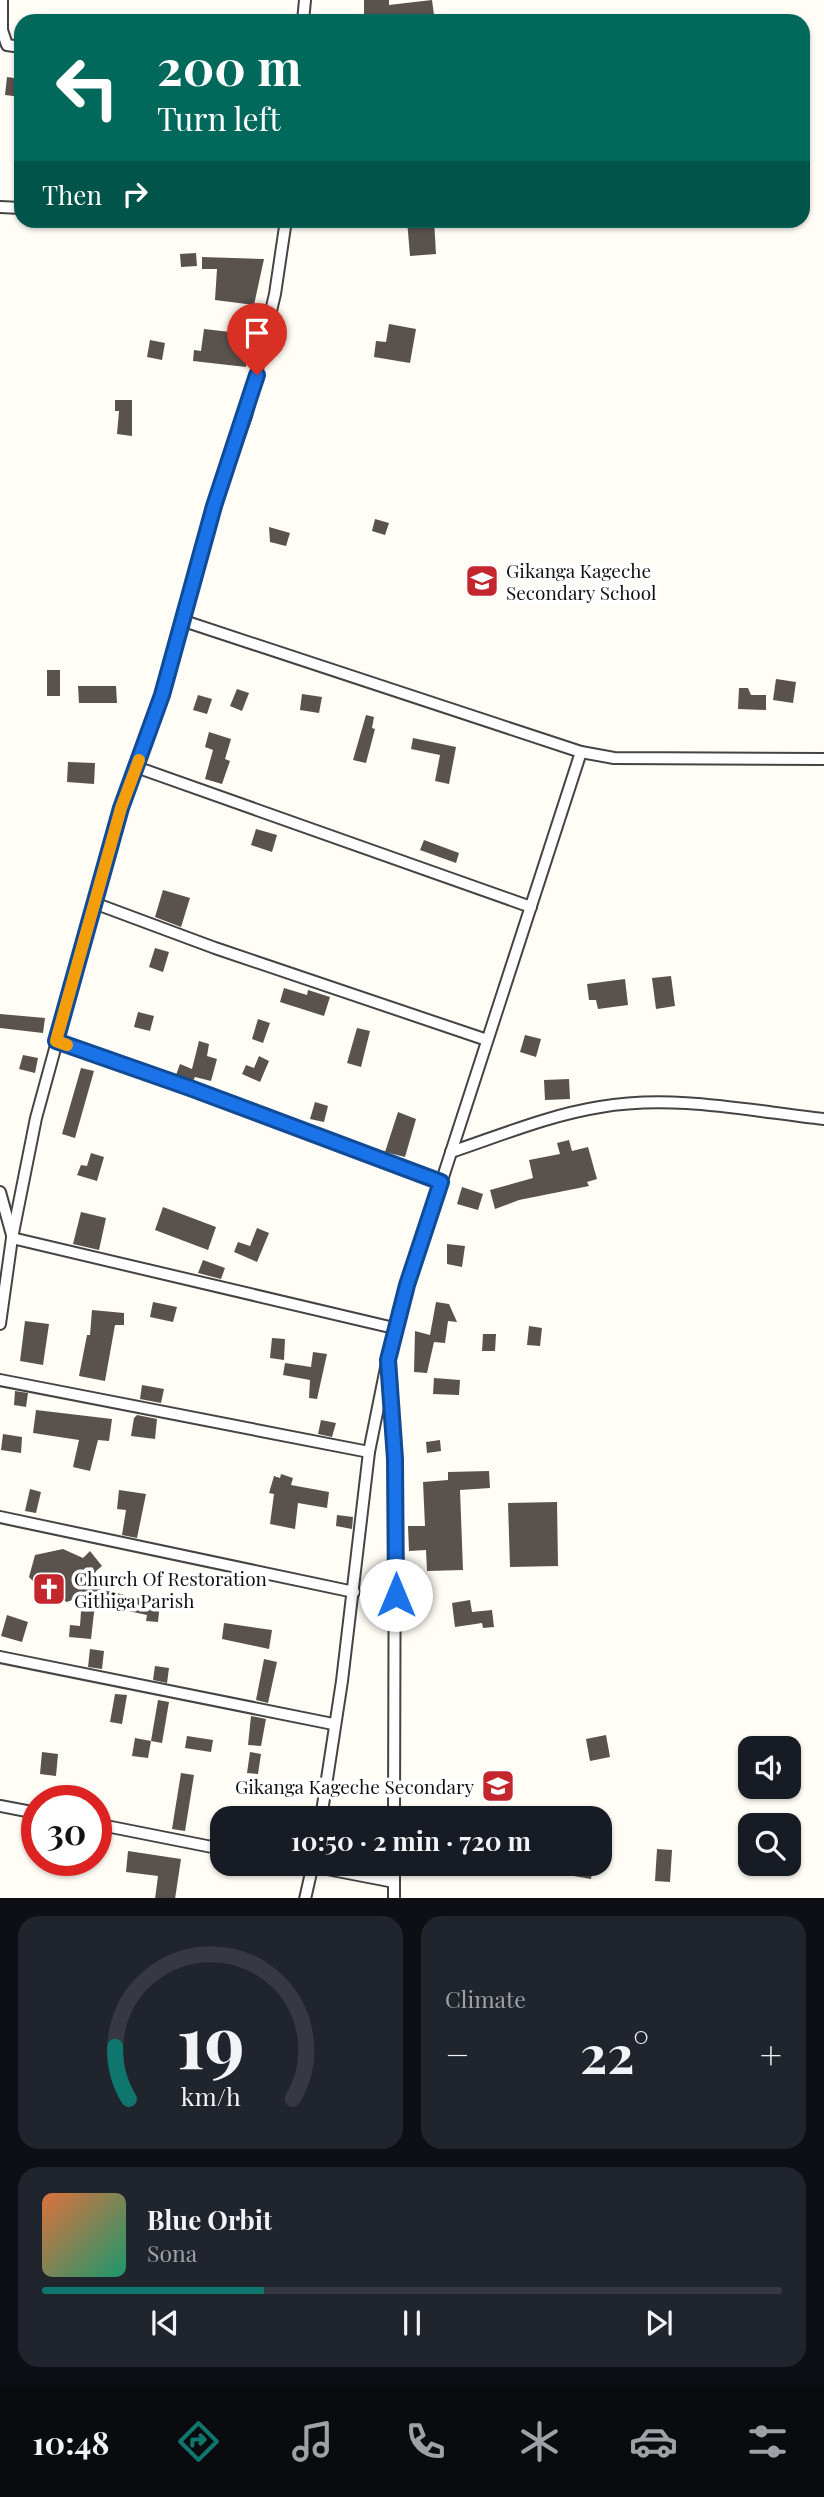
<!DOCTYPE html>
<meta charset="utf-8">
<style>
:root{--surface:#171b24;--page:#20242c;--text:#f1f3f6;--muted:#9ea1a6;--line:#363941;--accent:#0f766e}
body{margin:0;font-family:"Playfair Display",serif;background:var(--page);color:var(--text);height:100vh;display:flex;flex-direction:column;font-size:26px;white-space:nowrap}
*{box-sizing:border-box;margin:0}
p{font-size:23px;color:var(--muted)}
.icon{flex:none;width:38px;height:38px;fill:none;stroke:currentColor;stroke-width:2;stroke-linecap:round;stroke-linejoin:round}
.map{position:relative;height:1898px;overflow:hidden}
.side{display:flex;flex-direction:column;gap:18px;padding:18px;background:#0d0f14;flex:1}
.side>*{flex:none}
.banner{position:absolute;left:14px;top:14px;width:796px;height:214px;border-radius:21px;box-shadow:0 2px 5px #0004;background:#00695c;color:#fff;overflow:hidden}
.fabs{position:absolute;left:738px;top:1736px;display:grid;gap:14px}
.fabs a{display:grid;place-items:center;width:63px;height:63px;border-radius:14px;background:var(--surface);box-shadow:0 2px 5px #0004;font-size:35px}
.speed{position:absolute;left:21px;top:1785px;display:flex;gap:14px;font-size:35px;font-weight:700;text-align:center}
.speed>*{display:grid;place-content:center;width:91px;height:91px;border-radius:50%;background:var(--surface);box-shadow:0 2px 5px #0004;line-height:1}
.speed .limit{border:10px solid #d22;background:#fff;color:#111}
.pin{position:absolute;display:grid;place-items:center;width:60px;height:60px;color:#fff;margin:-72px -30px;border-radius:50% 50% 50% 0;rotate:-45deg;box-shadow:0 0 7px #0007}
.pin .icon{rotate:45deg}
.me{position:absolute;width:77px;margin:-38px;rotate:0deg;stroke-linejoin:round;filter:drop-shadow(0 0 5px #0008)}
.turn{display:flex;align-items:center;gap:24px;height:147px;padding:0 28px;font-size:32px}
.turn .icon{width:91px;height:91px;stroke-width:2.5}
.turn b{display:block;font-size:49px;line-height:60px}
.then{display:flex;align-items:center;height:66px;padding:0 28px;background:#0003;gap:14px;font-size:26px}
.big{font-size:52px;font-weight:700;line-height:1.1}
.side .tile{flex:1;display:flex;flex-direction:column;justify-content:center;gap:10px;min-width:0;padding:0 24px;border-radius:21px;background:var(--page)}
.side .dial{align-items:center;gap:0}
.dial svg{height:182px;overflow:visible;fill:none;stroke:var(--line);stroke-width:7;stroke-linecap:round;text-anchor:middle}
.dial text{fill:var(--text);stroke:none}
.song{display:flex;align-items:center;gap:21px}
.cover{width:84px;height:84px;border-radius:10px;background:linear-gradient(135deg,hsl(20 70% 55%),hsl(160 70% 35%))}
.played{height:7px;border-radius:4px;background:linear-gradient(90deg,var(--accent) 30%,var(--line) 30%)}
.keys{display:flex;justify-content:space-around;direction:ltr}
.heat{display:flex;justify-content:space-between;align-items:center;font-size:38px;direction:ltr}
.side .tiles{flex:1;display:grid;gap:18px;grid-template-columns:1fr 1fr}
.tile:last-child{grid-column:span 2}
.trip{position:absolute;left:210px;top:1806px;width:402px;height:70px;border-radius:21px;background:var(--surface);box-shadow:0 2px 5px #0004;font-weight:700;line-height:70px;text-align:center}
.dock{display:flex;height:112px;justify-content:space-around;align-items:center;background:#090b0e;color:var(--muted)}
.dock .icon{width:49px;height:49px}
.dock .selected{color:var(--accent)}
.dock b{font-size:32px;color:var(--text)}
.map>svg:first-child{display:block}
.building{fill:#5a524d}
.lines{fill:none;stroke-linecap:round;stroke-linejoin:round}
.street-casing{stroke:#444;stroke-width:14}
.street{stroke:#fff;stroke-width:10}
.route-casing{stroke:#114b97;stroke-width:18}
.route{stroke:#1a73e8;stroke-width:12}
.slow{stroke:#f59e0b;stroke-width:12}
.labels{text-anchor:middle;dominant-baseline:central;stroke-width:7;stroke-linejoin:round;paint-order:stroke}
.poi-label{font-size:19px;fill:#111;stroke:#fff;text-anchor:start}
</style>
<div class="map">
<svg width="824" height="1899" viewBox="0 0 824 1899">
<rect width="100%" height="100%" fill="#fffdf5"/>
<g class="building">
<path d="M364 0H389V5L432 0 434 15 364 18Z"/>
<path d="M7 77 21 79V97L5 95Z"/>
<path d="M407 220H434L436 254 410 256Z"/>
<path d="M196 253 197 266 181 267 180 254Z"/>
<path d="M202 257 264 259 254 305 215 300 217 269H202Z"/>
<path d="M389 324 416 329 410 363 374 357 376 341 386 342Z"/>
<path d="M204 329 248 334 246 367 193 361 194 350 201 351Z"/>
<path d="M150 340 165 343 162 360 147 357Z"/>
<path d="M115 400H132V436L117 434 119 411H115Z"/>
<path d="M375 519 389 523 385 535 372 531Z"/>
<path d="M269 527 290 533 286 546 270 542Z"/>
<rect x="47" y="670" width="13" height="26"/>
<path d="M776 679 796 682 793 703 773 700Z"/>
<path d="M78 686H116L117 703H79Z"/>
<path d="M739 688H748L751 695H766V710L738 709Z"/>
<path d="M237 689 249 693 242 711 230 706Z"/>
<path d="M302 694 322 697 319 713 300 710Z"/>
<path d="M198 695 212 699 207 714 193 710Z"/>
<path d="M366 715 374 717 372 728 375 729 366 763 353 760Z"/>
<path d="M209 732 231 739 225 759 230 761 222 784 205 779 213 750 205 747Z"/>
<path d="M413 738 456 747 449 784 435 781 440 755 411 749Z"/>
<path d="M68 762 95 763 94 784 67 782Z"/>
<path d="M256 829 277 835 272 852 251 845Z"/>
<path d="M424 840 459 853 456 863 420 850Z"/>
<path d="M163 890 190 898 181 927 155 917Z"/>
<path d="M155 948 169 952 163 972 149 967Z"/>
<path d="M671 976 675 1006 656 1009 652 978Z"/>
<path d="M625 979 628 1005 598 1009 596 1000H589L587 984Z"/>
<path d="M284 988 307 995 308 990 330 997 324 1016 280 1002Z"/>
<path d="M138 1012 154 1016 150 1031 134 1027Z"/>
<path d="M0 1014 45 1018 43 1033 0 1028Z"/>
<path d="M258 1019 270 1023 263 1043 252 1039Z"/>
<path d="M357 1028 370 1031 361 1067 347 1063Z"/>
<path d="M525 1035 541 1039 536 1057 520 1052Z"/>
<path d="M199 1041 209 1044 207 1056 217 1059 211 1081 195 1077 193 1081 176 1075 180 1064 192 1069Z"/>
<path d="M23 1055 38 1058 35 1073 19 1069Z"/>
<path d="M259 1056 269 1061 260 1082 242 1074 246 1065 254 1068Z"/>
<path d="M81 1068 94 1071 75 1138 62 1134Z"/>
<path d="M569 1079 570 1099 545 1100 544 1080Z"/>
<path d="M315 1102 328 1106 324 1122 310 1119Z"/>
<path d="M398 1112 416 1119 405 1157 385 1152Z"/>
<path d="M569 1140 572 1151 588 1147 597 1179 587 1182 589 1186 519 1200 495 1209 490 1190 533 1178 529 1160 560 1154 557 1143Z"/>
<path d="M91 1153 104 1157 97 1181 77 1175 81 1165 87 1166Z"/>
<path d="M462 1187 483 1194 478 1210 457 1204Z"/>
<path d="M163 1207 216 1227 208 1250 155 1230Z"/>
<path d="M81 1212 106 1218 99 1250 73 1244Z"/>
<path d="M257 1228 269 1233 257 1262 234 1252 238 1242 250 1246Z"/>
<path d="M447 1244 465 1246 462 1267 447 1264Z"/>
<path d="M203 1260 225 1268 221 1279 198 1273Z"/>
<path d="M153 1302 177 1307 173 1322 150 1317Z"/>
<path d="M436 1302 449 1304 457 1322 448 1321 445 1343 434 1342 427 1373 414 1372 415 1331 430 1335Z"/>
<path d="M92 1310 124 1313V1325H115L105 1381 79 1376 87 1335H90Z"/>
<path d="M25 1321 49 1324 43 1365 20 1361Z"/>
<path d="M529 1326 542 1328 540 1346 527 1345Z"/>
<path d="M483 1334H496L495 1351H482Z"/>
<path d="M272 1338 285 1339 284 1360 270 1358Z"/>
<path d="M313 1352 327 1354 317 1399 309 1398 310 1380 283 1375 285 1363 311 1367Z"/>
<path d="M434 1378 460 1380 459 1395 433 1394Z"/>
<path d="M142 1385 164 1389 161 1403 140 1399Z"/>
<path d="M15 1391 28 1393 26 1407 14 1405Z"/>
<path d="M36 1410 112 1419 109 1441 98 1440 90 1471 73 1467 79 1440 33 1433Z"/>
<path d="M137 1415 157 1419 155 1439 131 1436 134 1418Z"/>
<path d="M321 1420 336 1423 332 1437 318 1434Z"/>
<path d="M3 1434 22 1437 21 1453 1 1450Z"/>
<path d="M440 1440 441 1451 427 1453 426 1442Z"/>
<path d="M489 1471 490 1488 460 1490 463 1570 427 1571 426 1550 409 1551 408 1526H425L423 1482 448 1480V1472Z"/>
<path d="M281 1474 293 1478 291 1485 329 1492 327 1508 298 1503 295 1529 270 1524 274 1494 269 1493 274 1476 280 1478Z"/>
<path d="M30 1489 41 1492 36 1513 25 1511Z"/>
<path d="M119 1490 146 1494 137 1538 122 1535 126 1510 117 1509Z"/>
<path d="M557 1502 558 1566 510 1567 508 1503Z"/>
<path d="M337 1515 353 1517 352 1529 336 1526Z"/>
<path d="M63 1549 83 1558 90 1551 102 1566 96 1571 90 1587 160 1603 158 1622 146 1621 147 1615 95 1604 91 1639 69 1637 70 1625 80 1626 82 1596 67 1602 42 1590 29 1577 35 1555Z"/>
<path d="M470 1600 472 1612 492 1610 494 1627 483 1628 482 1623 455 1627 452 1603Z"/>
<path d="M7 1615 28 1622 22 1642 1 1636Z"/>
<path d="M224 1623 272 1630 269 1649 222 1639Z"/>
<path d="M90 1649 104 1651 102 1669 88 1667Z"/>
<path d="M264 1659 277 1662 268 1703 256 1700Z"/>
<path d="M155 1666 169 1668 167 1683 153 1680Z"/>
<path d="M115 1694 127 1695 122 1724 110 1722Z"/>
<path d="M158 1700 169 1702 162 1743 151 1741Z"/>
<path d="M251 1716 266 1719 261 1746 248 1745Z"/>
<path d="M606 1735 610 1757 590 1761 586 1739Z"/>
<path d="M187 1736 213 1740 211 1752 185 1748Z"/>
<path d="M135 1738 151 1741 148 1758 132 1756Z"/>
<path d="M42 1752 58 1754 56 1776 40 1774Z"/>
<path d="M250 1752 261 1754 258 1774 247 1773Z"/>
<path d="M181 1773 194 1775 185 1831 172 1829Z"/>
<path d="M657 1849 672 1850 670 1882 655 1881Z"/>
<path d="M128 1851 181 1859 175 1899H155L158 1876 126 1872Z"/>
<path d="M570 1864 593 1865 591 1879 568 1875Z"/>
</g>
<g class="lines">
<defs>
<g id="street">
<path d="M2 0V30L7 45 21 47"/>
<path d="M303 21 305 0"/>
<path d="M0 207 21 208"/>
<path d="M184 621 581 752 614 758 824 759"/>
<path d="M136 767 531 907"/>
<path d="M94 903 215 948 487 1040"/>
<path d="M56 1041 190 1088 441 1182"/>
<path d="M451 1152C499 1136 549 1115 600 1107 674 1094 750 1111 824 1119"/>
<path d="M0 1192 12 1235"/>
<path d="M12 1238 394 1328"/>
<path d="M0 1324 12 1238 36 1118 121 808 162 695 214 506 246 416 275 294 286 220"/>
<path d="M389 1370 395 1459 394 1818"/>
<path d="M0 1380 369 1452"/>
<path d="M0 1517 354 1592"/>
<path d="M0 1657 333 1724"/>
<path d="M0 1806 37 1813"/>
<path d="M321 1818 342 1681 369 1452 394 1328 581 752"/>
<path d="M96 1824 222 1849"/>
<path d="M301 1864 394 1882"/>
<path d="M305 1899 313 1864"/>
<path d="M394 1899V1864"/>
</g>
</defs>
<use href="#street" class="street-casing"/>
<use href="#street" class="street"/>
</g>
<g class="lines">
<defs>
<path id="route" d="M257 375 214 506 162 695 121 808 56 1041 190 1088 441 1182 407 1285 388 1360 395 1459 396 1595"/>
</defs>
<use href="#route" class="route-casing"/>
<use href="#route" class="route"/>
<path class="slow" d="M67 1045 56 1041 121 808 139 760"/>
</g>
<defs>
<symbol id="school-square" viewBox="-11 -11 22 22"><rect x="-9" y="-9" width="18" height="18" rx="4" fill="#c4262e" stroke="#fff"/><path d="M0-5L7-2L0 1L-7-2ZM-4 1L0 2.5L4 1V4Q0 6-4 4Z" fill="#fff"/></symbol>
<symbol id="church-square" viewBox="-11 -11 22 22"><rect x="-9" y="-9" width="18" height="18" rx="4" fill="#c4262e" stroke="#fff"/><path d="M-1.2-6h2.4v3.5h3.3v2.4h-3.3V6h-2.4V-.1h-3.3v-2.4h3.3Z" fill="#fff"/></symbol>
</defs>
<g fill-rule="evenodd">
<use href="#school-square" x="463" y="562" width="38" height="38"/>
<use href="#church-square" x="30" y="1570" width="38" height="38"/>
<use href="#school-square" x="479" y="1767" width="38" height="38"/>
</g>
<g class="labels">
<g class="poi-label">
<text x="506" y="570">Gikanga Kageche<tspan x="506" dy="22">Secondary School</tspan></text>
<text x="74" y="1578">Church Of Restoration<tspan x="74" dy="22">Githiga Parish</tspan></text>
<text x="474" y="1786" text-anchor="end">Gikanga Kageche Secondary</text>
</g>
</g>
</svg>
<div class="fabs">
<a><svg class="icon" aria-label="sound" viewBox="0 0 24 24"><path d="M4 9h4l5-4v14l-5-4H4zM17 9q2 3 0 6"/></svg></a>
<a><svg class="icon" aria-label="search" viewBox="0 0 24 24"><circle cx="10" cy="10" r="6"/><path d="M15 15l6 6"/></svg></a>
</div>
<div class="speed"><div class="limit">30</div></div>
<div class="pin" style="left:257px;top:375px;background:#d93025"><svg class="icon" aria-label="arrive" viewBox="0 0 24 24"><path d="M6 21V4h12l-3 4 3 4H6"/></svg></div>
<svg class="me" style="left:396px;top:1595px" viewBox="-20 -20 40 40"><circle r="19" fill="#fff"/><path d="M0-13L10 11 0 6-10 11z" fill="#1a73e8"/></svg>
<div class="trip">10:50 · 2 min · 720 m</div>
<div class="banner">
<div class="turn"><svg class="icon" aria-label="left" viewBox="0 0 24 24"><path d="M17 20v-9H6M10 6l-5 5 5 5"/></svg><div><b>200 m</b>Turn left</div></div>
<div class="then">Then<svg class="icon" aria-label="right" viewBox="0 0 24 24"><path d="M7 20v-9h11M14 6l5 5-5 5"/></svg></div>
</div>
</div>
<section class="side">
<div class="tiles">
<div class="tile dial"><svg viewBox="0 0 100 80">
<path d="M14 69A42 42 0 1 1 86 69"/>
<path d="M14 69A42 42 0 0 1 8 46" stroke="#0f766e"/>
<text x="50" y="56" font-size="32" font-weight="700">19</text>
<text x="50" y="72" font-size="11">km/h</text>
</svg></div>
<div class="tile"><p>Climate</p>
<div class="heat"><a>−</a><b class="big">22°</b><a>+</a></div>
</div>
<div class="tile">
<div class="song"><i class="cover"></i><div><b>Blue Orbit</b><p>Sona</p></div></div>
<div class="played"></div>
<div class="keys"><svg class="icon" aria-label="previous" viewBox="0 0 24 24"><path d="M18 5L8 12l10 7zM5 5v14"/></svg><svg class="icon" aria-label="pause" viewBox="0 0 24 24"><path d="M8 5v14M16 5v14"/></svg><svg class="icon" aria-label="next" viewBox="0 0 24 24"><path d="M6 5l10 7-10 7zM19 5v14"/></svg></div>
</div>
</div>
</section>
<nav class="dock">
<b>10:48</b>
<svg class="icon selected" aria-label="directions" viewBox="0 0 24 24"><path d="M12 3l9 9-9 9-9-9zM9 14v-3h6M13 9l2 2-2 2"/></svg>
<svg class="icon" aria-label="music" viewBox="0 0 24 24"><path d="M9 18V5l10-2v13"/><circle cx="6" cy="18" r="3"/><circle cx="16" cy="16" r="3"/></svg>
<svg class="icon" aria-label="phone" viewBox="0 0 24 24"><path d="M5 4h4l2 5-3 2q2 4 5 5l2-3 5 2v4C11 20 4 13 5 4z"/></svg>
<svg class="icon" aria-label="climate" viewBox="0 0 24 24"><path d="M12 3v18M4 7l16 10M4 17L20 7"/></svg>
<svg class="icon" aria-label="car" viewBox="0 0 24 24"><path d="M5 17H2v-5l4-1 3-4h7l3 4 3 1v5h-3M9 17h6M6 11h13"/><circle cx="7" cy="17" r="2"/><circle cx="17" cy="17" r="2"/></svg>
<svg class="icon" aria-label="filters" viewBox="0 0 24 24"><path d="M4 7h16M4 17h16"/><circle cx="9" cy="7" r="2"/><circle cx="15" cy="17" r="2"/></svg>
</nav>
